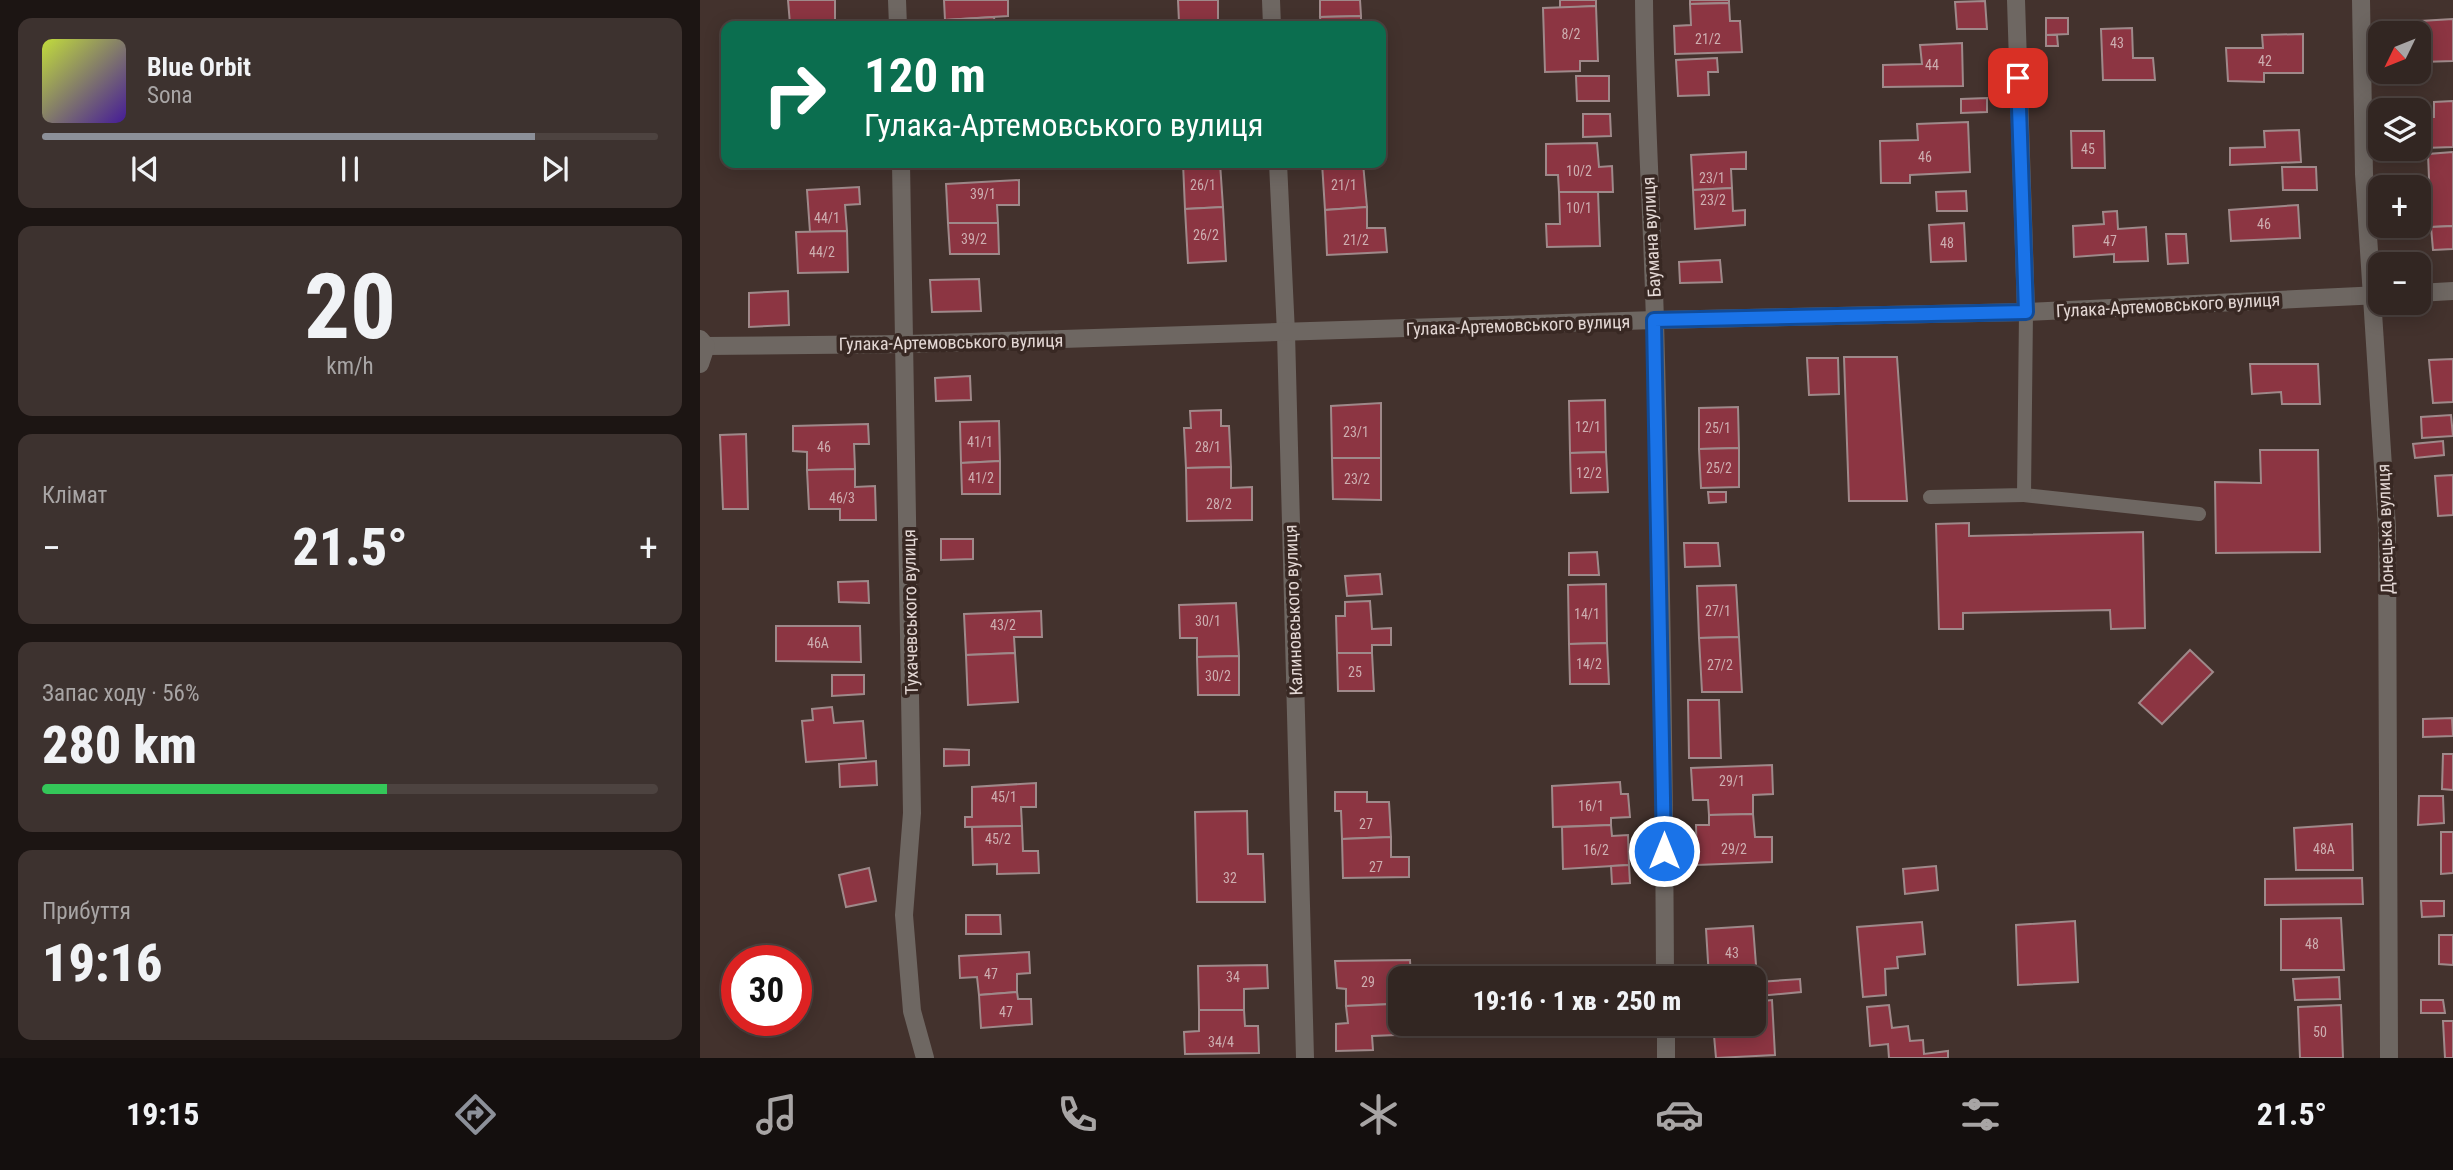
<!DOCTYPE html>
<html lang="uk">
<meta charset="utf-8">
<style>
:root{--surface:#322622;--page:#3d322f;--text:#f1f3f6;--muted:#a8a5a5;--line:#4d4340;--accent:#8c9099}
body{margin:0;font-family:"Roboto Condensed",sans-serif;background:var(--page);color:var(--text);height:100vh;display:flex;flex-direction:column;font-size:26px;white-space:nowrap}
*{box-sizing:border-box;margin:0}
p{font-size:23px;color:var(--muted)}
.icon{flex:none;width:38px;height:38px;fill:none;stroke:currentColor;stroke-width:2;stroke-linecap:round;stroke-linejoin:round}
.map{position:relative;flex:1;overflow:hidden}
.sheet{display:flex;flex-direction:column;gap:18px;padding:18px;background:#1c1513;width:700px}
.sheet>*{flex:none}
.banner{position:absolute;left:21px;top:21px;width:665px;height:147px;border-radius:14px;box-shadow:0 4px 18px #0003,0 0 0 2px var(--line);background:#0b6e4f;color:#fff;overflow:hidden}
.needle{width:46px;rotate:227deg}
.fabs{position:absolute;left:1668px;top:21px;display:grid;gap:14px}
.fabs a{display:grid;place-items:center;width:63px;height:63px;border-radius:14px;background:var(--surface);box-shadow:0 4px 18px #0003,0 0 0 2px var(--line);font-size:35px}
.speed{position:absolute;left:21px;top:945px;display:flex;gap:14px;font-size:35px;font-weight:700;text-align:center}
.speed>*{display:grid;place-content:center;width:91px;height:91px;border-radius:50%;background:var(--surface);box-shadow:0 4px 18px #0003,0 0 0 2px var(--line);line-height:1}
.speed .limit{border:10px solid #d22;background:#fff;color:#111}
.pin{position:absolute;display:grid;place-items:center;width:60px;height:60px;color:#fff;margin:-30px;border-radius:14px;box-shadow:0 4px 10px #0006}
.me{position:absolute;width:77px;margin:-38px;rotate:0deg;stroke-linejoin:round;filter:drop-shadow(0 0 5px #0008)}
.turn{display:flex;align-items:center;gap:24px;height:147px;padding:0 28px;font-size:32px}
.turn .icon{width:91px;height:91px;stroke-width:2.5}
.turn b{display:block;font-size:49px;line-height:60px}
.big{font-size:52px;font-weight:800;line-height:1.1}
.sheet .widget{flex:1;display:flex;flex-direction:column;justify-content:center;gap:10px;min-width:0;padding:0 24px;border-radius:14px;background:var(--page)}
.sheet .dial{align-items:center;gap:0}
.dial b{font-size:91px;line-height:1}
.song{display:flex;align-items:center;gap:21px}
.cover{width:84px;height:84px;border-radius:10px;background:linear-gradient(135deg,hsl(70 70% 55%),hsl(260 70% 35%))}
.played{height:7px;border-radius:4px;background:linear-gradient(90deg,var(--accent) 80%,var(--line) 80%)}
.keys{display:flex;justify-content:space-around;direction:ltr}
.heat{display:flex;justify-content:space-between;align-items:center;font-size:38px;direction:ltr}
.charge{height:10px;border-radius:5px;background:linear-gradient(90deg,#34c759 56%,var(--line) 0)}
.trip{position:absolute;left:688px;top:966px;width:378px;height:70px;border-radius:14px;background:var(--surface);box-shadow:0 4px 18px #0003,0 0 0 2px var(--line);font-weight:800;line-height:70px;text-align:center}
.tab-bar{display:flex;height:112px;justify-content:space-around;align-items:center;background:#140f0e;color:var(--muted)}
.tab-bar .icon{width:49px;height:49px}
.tab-bar .current{color:var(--accent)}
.tab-bar b{font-size:32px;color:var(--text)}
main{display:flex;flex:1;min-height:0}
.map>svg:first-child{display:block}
.building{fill:#8c3542;stroke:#9f898a;stroke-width:2}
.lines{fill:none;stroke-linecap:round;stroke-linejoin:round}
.lane{stroke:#6e6762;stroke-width:14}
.street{stroke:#6e6762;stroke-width:18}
.route-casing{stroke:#114b97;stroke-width:18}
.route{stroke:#1a73e8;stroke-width:12}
.labels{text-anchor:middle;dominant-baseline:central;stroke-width:7;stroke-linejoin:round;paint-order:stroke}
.number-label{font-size:14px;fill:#cdaeb0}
.street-label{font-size:18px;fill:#e3d7d4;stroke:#382823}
</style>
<main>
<section class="sheet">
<div class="widget">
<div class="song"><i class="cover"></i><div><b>Blue Orbit</b><p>Sona</p></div></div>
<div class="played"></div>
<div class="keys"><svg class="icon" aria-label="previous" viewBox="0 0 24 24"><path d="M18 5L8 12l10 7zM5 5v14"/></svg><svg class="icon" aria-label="pause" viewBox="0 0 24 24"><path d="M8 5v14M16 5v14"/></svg><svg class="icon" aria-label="next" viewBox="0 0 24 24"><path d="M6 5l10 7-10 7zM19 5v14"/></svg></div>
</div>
<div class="widget dial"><b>20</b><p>km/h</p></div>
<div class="widget"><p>Клімат</p>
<div class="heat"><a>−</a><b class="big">21.5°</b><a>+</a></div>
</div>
<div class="widget"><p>Запас ходу · 56%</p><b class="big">280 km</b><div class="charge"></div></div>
<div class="widget"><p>Прибуття</p><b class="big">19:16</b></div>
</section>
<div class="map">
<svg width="1753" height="1058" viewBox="0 0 1753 1058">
<rect width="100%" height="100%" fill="#43322d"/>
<g class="building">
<path d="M88 0H135V21L90 24Z"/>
<path d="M244 0H308V16L245 20Z"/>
<path d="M478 0H518V21L479 22Z"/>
<path d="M620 0H660L661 16 620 17Z"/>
<path d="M860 0H896V6L860 8Z"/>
<path d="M990 0H1029V3L990 4Z"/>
<path d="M1285 1 1287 29H1257L1255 2Z"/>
<path d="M1029 3 1030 21H1040L1042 52 975 54 974 26 991 25 990 4Z"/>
<path d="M896 6 898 61H880V71L845 72 843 8Z"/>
<path d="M661 16V26H621L620 17Z"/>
<path d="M294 17 295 26H246L245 20Z"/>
<path d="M1346 18H1368V34L1346 35Z"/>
<path d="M1753 19V61L1722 62 1720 21Z"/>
<path d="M135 21 136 26H90V24Z"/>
<path d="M518 21V26H479V22Z"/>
<path d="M1432 28 1433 58H1453L1455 80H1403L1401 29Z"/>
<path d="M1603 34V73H1564V82L1528 81 1526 48H1563L1562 35Z"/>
<path d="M1346 35H1357L1358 46H1346Z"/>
<path d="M1262 43 1263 86 1183 87V65L1222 64 1220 45Z"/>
<path d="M1017 58 1018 72H1008L1009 95 978 96 976 60Z"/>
<path d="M876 76H909V101H877Z"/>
<path d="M1287 98V112L1261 113V99Z"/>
<path d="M1753 101V147L1724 148V117H1734V102Z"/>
<path d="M883 114H910L911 136 883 137Z"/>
<path d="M1268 122 1270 172 1210 175V183H1181L1180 141 1218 140 1217 124Z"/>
<path d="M1599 130 1601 162 1530 165V148L1565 147 1564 131Z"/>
<path d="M1371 131H1404L1405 168H1372Z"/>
<path d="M897 143 899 167 912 166 913 192H859L858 175H846V144Z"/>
<path d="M1046 152V169H1031L1032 188 993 190 991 155Z"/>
<path d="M1753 152V226L1731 227 1728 154Z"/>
<path d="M483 163H520L523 207 485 209Z"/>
<path d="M622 163H663L667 207 625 210Z"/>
<path d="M1582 167H1616L1617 190H1583Z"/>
<path d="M319 180V205H297L298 223H248L246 184Z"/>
<path d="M159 187 160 204 145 205 147 231 110 232 107 190Z"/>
<path d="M1032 188 1033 211 1045 210V225L995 229 993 190Z"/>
<path d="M1266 191 1267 211H1237L1236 192Z"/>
<path d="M859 192H898L900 246 847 247 846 224H860Z"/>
<path d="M1598 205 1600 238 1531 241 1529 210Z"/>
<path d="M523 207 526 261 488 263 485 209Z"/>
<path d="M667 207V228H685L687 252 627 255 625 210Z"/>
<path d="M1417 211 1418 229 1446 227 1448 261 1414 262V254L1374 257 1373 226 1404 224 1403 212Z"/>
<path d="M248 223H298L299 254H250Z"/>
<path d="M1264 223 1266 261 1231 262 1229 225Z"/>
<path d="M1753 226V249L1733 250 1731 227Z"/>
<path d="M147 231 148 272 98 273 96 232Z"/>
<path d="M1466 234H1486L1488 263 1468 264Z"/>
<path d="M1020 260 1022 282 980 283 979 262Z"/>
<path d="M279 279 281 311 232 312 230 280Z"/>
<path d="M88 291 89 325 49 327V293Z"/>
<path d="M1144 357H1197L1207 501H1149Z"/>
<path d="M1107 358H1138L1139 394 1109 395Z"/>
<path d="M1753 359V402L1733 403 1729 360Z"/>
<path d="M1550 364H1618L1620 404H1582L1581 392 1552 394Z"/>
<path d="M270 376 271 400 236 401 235 378Z"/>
<path d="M905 400 906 452 870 453 869 401Z"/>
<path d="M681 403V458H632L631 406Z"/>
<path d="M1038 407 1039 448 999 449V408Z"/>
<path d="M521 410V426H529L531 467 486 468 484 428H491L490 411Z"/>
<path d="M1751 415 1753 436 1722 438 1721 417Z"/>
<path d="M299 421 300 461 261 463 260 422Z"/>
<path d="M168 424 169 444H154L155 469 107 470V452L93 451V426Z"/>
<path d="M46 434 48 509H23L20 435Z"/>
<path d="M1743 441 1744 455 1715 458 1713 444Z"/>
<path d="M1039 448V487L1001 488 999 449Z"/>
<path d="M1560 450H1618L1620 552 1516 553 1515 482 1561 483Z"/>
<path d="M906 452 908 492 871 493 870 453Z"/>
<path d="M632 458H681V500L633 499Z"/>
<path d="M300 461V494H262L261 463Z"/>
<path d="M531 467V488L552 487V520L487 521 486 468Z"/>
<path d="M155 469V487L175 486 176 520H140V509H109L107 470Z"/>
<path d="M1753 475V515L1738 516 1735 476Z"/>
<path d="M1008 492H1026V502L1009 503Z"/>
<path d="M1269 523V536L1443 532 1445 628 1411 629 1410 610 1263 613V629H1239L1236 524Z"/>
<path d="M241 539H273V559L241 560Z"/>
<path d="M984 543H1018L1020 566 985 567Z"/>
<path d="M897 552 899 575H869V553Z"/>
<path d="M680 574 682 594 647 596 645 576Z"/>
<path d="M168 581 169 603 139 602 138 582Z"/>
<path d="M906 584 907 643 869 644 868 585Z"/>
<path d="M1036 585 1039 637 999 638 997 586Z"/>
<path d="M670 601 672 629 691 628V645H672V653H637L636 616H645V602Z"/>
<path d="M536 603 539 656 497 657V638H480L479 605Z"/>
<path d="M341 611 342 637H314L315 653 266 655 264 614Z"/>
<path d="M76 626H160L161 662 76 661Z"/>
<path d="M1039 637 1042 692H1002L999 638Z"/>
<path d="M907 643 909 684H870L869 644Z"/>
<path d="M1490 650 1513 672 1462 724 1439 703Z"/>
<path d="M315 653 318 702 268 705 266 655Z"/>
<path d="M637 653H672L674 691H638Z"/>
<path d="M539 656V695H498L497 657Z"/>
<path d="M132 675H164V694L132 696Z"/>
<path d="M988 700H1019L1021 758H989Z"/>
<path d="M132 707 134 723 163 721 166 758 106 762 102 721 113 720 112 709Z"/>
<path d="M1752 718 1753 736 1723 737V719Z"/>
<path d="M244 749 269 750V765L244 766Z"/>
<path d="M1743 754H1753V790L1742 789Z"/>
<path d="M176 761 177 785 140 787 139 764Z"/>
<path d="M1072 765 1073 794 1053 795V814L1009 815 1008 800H993L991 768Z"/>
<path d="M920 782 921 794H928L930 817 911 818V825L853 827 852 786Z"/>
<path d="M336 783V807H321L322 826 265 827V817H272V787Z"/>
<path d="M635 792H667V802H689L691 837 642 839 641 811H635Z"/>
<path d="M1719 796H1743L1744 823 1718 825Z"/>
<path d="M547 811 548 854H563L565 902H497L495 812Z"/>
<path d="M1053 814 1055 837H1072V862L997 865 996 825H1009V815Z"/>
<path d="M1652 824 1653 870H1596L1594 828Z"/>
<path d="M911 825 912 836 928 835 929 865 863 869 862 827Z"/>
<path d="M322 826 323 851H338L339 873 297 874V864L273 865 272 827Z"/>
<path d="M1741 832H1753V873L1741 874Z"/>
<path d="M691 837V857H709V877L643 878 642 839Z"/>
<path d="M929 865 930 883 912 884 911 866Z"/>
<path d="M1236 866 1238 890 1205 894 1203 869Z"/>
<path d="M169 868 176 901 146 907 139 875Z"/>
<path d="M1662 878 1663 904 1565 905V879Z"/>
<path d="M1721 901H1744V916L1722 917Z"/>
<path d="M266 915H300L301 934H266Z"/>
<path d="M1641 918 1644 970H1581V919Z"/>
<path d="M1375 921 1378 982 1318 985 1316 925Z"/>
<path d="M1222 922 1225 954 1197 957 1198 968 1185 969 1186 995 1163 997 1157 927Z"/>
<path d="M1053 926 1057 978H1009L1006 929Z"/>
<path d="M1739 935H1753V965L1739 964Z"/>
<path d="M329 952 330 973 317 974V992L279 995 277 977 260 978 259 956Z"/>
<path d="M710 960 711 978H700V986H693V1004L646 1006V989L637 988 635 961Z"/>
<path d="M567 965 568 988 544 989V1010H499L498 966Z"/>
<path d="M914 965 915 978H867V967Z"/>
<path d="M1639 977 1640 999 1595 1000 1593 979Z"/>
<path d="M1100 979 1101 992 1059 996V982Z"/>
<path d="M317 992 318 999H331L332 1024 281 1028 279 995Z"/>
<path d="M1072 1000 1075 1055 1016 1058 1013 1024H1054V1002Z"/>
<path d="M1721 1000H1743L1745 1013H1721Z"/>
<path d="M693 1004 696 1035 672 1036 673 1050 636 1051V1024L648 1023 646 1006Z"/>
<path d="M1189 1005 1192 1028 1208 1026 1210 1041 1223 1040 1224 1054 1248 1051V1058H1189L1188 1044 1170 1046 1167 1007Z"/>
<path d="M1641 1005 1643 1058H1600L1598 1007Z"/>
<path d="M499 1010H544L545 1026H558L559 1053 485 1054 484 1032 499 1031Z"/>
<path d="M1743 1021H1753V1058H1745Z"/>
<path d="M869 1024H918V1026L870 1028Z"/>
</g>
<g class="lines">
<g class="lane">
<path d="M1324 495 1499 514"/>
<path d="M1230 497 1324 495 1326 312"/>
</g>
<g class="street">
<path d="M197 0 198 26"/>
<path d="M571 0 572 26"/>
<path d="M944 0C945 108 952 215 955 322 961 541 964 760 965 978"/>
<path d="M1316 0 1326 312"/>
<path d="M1661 0 1664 174 1687 528 1689 1058"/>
<path d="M201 163 212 813 204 915 212 1011 225 1058"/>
<path d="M578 163 586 333 605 1058"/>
<path d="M1718 293 1753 291"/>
<path d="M0 339 6 346 206 344 955 320 1326 312 1680 295"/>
<path d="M0 364 6 346"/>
<path d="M966 1024V1058"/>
</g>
</g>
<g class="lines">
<defs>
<path id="route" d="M964 851 954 320 1326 312 1318 78"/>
</defs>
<use href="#route" class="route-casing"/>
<use href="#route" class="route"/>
</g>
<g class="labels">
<g class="number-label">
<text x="871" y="34">8/2</text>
<text x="1008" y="39">21/2</text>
<text x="1417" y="43">43</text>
<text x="1565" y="61">42</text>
<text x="1232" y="65">44</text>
<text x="1388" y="149">45</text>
<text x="1225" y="157">46</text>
<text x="879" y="171">10/2</text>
<text x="1012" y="178">23/1</text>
<text x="503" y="185">26/1</text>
<text x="644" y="185">21/1</text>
<text x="283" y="194">39/1</text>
<text x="1013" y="200">23/2</text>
<text x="879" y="208">10/1</text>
<text x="127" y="218">44/1</text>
<text x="1564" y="224">46</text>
<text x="506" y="235">26/2</text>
<text x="274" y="239">39/2</text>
<text x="656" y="240">21/2</text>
<text x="1410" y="241">47</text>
<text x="1247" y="243">48</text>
<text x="122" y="252">44/2</text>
<text x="888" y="427">12/1</text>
<text x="1018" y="428">25/1</text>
<text x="656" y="432">23/1</text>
<text x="280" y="442">41/1</text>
<text x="124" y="447">46</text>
<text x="508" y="447">28/1</text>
<text x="1019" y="468">25/2</text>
<text x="889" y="473">12/2</text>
<text x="281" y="478">41/2</text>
<text x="657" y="479">23/2</text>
<text x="142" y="498">46/3</text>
<text x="519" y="504">28/2</text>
<text x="1018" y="611">27/1</text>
<text x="887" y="614">14/1</text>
<text x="508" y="621">30/1</text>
<text x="303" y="625">43/2</text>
<text x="118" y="643">46А</text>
<text x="889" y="664">14/2</text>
<text x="1020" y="665">27/2</text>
<text x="655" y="672">25</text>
<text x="518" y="676">30/2</text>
<text x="1032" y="781">29/1</text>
<text x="304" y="797">45/1</text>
<text x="891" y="806">16/1</text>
<text x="666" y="824">27</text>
<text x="298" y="839">45/2</text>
<text x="1034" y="849">29/2</text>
<text x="1624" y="849">48А</text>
<text x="896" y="850">16/2</text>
<text x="676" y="867">27</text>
<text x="530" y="878">32</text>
<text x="1612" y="944">48</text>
<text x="1032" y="953">43</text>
<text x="291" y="974">47</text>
<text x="533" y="977">34</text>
<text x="668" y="982">29</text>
<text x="306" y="1012">47</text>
<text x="1620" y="1032">50</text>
<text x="521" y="1042">34/4</text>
</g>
<g class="street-label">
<text transform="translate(951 237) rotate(-93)">Баумана вулиця</text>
<text transform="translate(1468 305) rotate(-3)">Гулака-Артемовського вулиця</text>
<text transform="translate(818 325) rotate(-2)">Гулака-Артемовського вулиця</text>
<text transform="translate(251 342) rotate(-1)">Гулака-Артемовського вулиця</text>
<text transform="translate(1685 529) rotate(-92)">Донецька вулиця</text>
<text transform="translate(593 610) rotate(-92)">Калиновського вулиця</text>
<text transform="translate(210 612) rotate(-91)">Тухачевського вулиця</text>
</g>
</g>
</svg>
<div class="fabs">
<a><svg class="needle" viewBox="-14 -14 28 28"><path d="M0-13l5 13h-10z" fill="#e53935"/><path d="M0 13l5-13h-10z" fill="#a8a5a5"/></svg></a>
<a><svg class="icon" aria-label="layers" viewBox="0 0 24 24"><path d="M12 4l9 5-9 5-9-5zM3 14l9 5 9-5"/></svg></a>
<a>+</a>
<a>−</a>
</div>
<div class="speed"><div class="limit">30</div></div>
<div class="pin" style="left:1318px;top:78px;background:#d93025"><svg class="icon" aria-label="arrive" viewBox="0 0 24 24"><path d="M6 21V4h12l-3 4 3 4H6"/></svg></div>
<svg class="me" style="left:964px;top:851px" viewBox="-20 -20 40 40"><circle r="17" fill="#1a73e8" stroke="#fff" stroke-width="3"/><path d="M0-11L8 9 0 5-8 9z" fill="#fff"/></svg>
<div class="trip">19:16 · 1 хв · 250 m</div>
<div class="banner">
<div class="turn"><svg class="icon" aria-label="right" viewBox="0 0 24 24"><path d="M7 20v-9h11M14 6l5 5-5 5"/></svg><div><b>120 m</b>Гулака-Артемовського вулиця</div></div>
</div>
</div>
</main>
<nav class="tab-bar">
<b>19:15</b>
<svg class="icon current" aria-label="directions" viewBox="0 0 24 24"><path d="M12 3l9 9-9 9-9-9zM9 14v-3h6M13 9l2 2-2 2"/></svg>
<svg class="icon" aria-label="music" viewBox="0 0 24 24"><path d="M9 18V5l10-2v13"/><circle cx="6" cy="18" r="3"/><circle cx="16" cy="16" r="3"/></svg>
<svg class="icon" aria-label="phone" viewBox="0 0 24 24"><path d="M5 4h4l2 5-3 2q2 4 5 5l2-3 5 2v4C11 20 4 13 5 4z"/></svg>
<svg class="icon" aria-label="climate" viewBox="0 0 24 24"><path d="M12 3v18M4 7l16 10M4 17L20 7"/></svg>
<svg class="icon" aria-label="car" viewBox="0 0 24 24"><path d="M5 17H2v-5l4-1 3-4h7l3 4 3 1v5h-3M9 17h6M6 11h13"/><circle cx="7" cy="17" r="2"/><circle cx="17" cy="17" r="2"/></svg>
<svg class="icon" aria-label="filters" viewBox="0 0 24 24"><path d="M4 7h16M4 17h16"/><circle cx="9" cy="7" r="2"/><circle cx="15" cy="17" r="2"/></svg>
<b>21.5°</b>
</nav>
